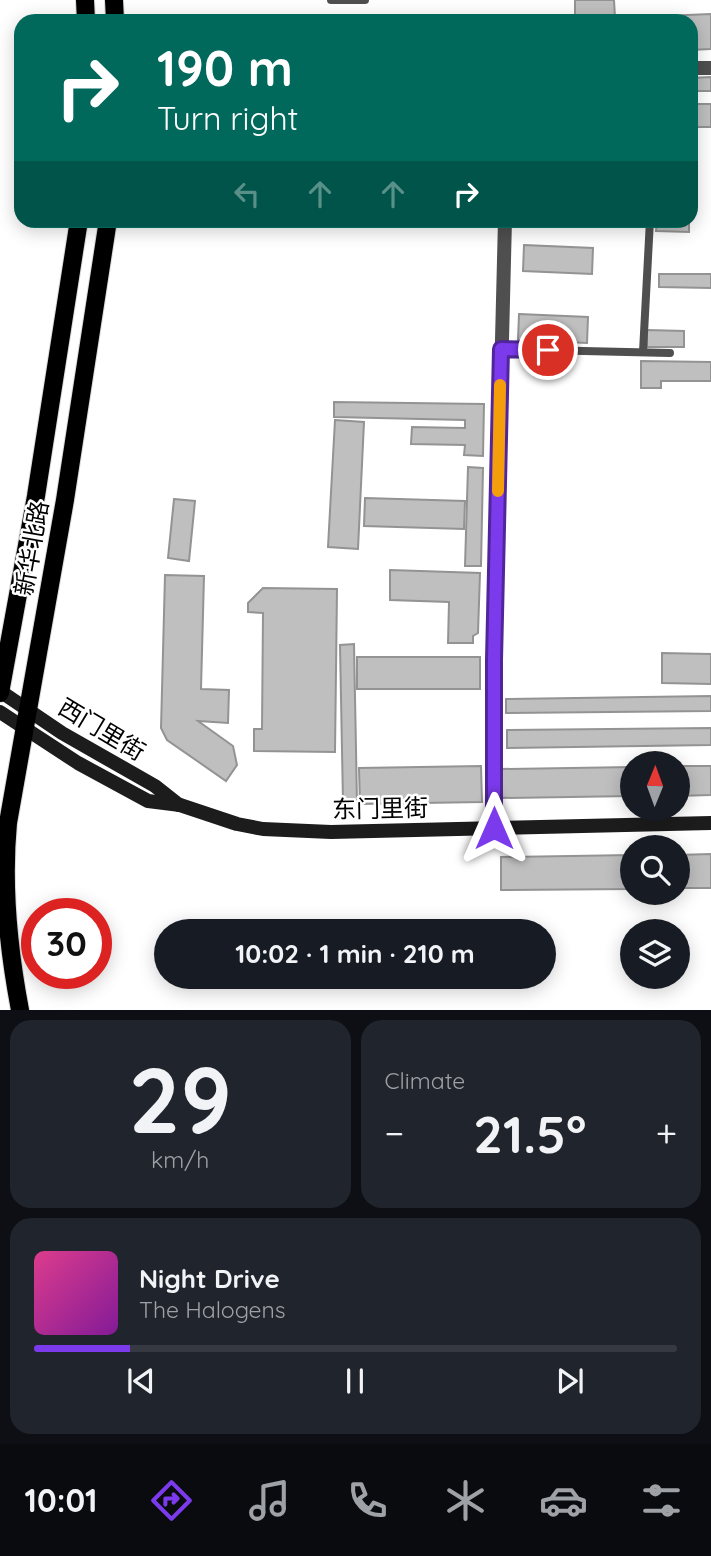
<!DOCTYPE html>
<meta charset="utf-8">
<style>
:root{--surface:#171b24;--page:#20242c;--text:#f1f3f6;--muted:#9ea1a6;--line:#363941;--accent:#7c3aed}
body{margin:0;font-family:Quicksand,"Noto Sans SC",sans-serif;background:var(--page);color:var(--text);height:100vh;display:flex;flex-direction:column;font-size:26px;white-space:nowrap}
*{box-sizing:border-box;margin:0}
p{font-size:23px;color:var(--muted)}
.icon{flex:none;width:38px;height:38px;fill:none;stroke:currentColor;stroke-width:2;stroke-linecap:round;stroke-linejoin:round}
.map{position:relative;height:1010px;overflow:hidden}
.sheet{display:flex;flex-direction:column;gap:10px;padding:10px;background:#0d0f14;flex:1}
.sheet>*{flex:none}
.banner{position:absolute;left:14px;top:14px;width:684px;height:214px;border-radius:21px;box-shadow:0 4px 18px #0003;background:#00695c;color:#fff;overflow:hidden}
.needle{width:46px;rotate:1deg}
.controls{position:absolute;left:620px;top:751px;display:grid;gap:14px}
.controls a{display:grid;place-items:center;width:70px;height:70px;border-radius:50%;background:var(--surface);box-shadow:0 4px 18px #0003;font-size:35px}
.speed{position:absolute;left:21px;top:898px;display:flex;gap:14px;font-size:35px;font-weight:700;text-align:center}
.speed>*{display:grid;place-content:center;width:91px;height:91px;border-radius:50%;background:var(--surface);box-shadow:0 4px 18px #0003;line-height:1}
.speed .limit{border:10px solid #d22;background:#fff;color:#111}
.pin{position:absolute;display:grid;place-items:center;width:60px;height:60px;color:#fff;margin:-30px;border:4px solid #fff;border-radius:50%;box-shadow:0 2px 7px #0007}
.me{position:absolute;width:77px;margin:-38px;rotate:0deg;stroke-linejoin:round;filter:drop-shadow(0 0 5px #0008)}
.turn{display:flex;align-items:center;gap:24px;height:147px;padding:0 28px;font-size:32px}
.turn .icon{width:91px;height:91px;stroke-width:2.5}
.turn b{display:block;font-size:49px;line-height:60px}
.lanes{display:flex;align-items:center;height:66px;padding:0 28px;background:#0003;justify-content:center;gap:35px;direction:ltr}
.lanes .off{opacity:.35}
.big{font-size:52px;font-weight:700;line-height:1.1}
.sheet .card{flex:1;display:flex;flex-direction:column;justify-content:center;gap:10px;min-width:0;padding:0 24px;border-radius:21px;background:var(--page)}
.sheet .dial{align-items:center;gap:0}
.dial b{font-size:91px;line-height:1}
.song{display:flex;align-items:center;gap:21px}
.cover{width:84px;height:84px;border-radius:10px;background:linear-gradient(135deg,hsl(330 70% 55%),hsl(290 70% 35%))}
.played{height:7px;border-radius:4px;background:linear-gradient(90deg,var(--accent) 15%,var(--line) 15%)}
.keys{display:flex;justify-content:space-around;direction:ltr}
.heat{display:flex;justify-content:space-between;align-items:center;font-size:38px;direction:ltr}
.sheet .tiles{flex:1;display:grid;gap:10px;grid-template-columns:1fr 1fr}
.card:last-child{grid-column:span 2}
.trip{position:absolute;left:154px;top:919px;width:402px;height:70px;border-radius:35px;background:var(--surface);box-shadow:0 4px 18px #0003;font-weight:700;line-height:70px;text-align:center}
.menu{display:flex;height:112px;justify-content:space-around;align-items:center;background:#090b0e;color:var(--muted)}
.menu .icon{width:49px;height:49px}
.menu .selected{color:var(--accent)}
.menu b{font-size:32px;color:var(--text)}
.map>svg:first-child{display:block}
.building{fill:#bfbfbf;stroke:#939393;stroke-width:2}
.lines{fill:none;stroke-linecap:round;stroke-linejoin:round}
.primary-casing{stroke:#dbdbdb;stroke-width:20}
.lane{stroke:#4f4f4f;stroke-width:8}
.street{stroke:#4f4f4f;stroke-width:14}
.secondary{stroke:#1c1c1c;stroke-width:14}
.primary{stroke:#000;stroke-width:18}
.route-casing{stroke:#51269a;stroke-width:18}
.route{stroke:#7c3aed;stroke-width:12}
.slow{stroke:#f59e0b;stroke-width:12}
.labels{text-anchor:middle;dominant-baseline:central;stroke-width:5;stroke-linejoin:round;paint-order:stroke}
.street-label{font-size:24px;fill:#000;stroke:#fff}
</style>
<div class="map">
<svg width="711" height="1010" viewBox="0 0 711 1010">
<rect width="100%" height="100%" fill="#fff"/>
<g class="building">
<path d="M575 0H614L615 18 711 14V49L691 50V21H526L575 19Z"/>
<path d="M711 77V91H691V78Z"/>
<rect x="691" y="104" width="20" height="23"/>
<path d="M657 220H689V232L656 231Z"/>
<path d="M524 245 593 248 592 274 523 271Z"/>
<path d="M659 274H711V288L659 287Z"/>
<path d="M519 314 588 317 587 343 518 340Z"/>
<path d="M647 330 684 331V347H647Z"/>
<path d="M641 361 711 362V381H661V388H641Z"/>
<path d="M334 402 484 404 483 456 464 455 465 445 411 444 412 427 465 428V420L334 417Z"/>
<path d="M335 420 364 422 358 549 328 547Z"/>
<path d="M468 467 483 468 481 566H465Z"/>
<path d="M365 498 465 501 464 529 364 526Z"/>
<path d="M174 499 195 501 189 561 168 558Z"/>
<path d="M390 570 480 573 478 633 473 636V643H448L449 602 390 600Z"/>
<path d="M165 575 204 576 201 689 229 690 228 723 198 721 233 746 237 765 226 781 167 740 161 728Z"/>
<path d="M263 588 337 589 335 752 254 751V729H262L263 613 248 612V603Z"/>
<path d="M354 644 357 802H343L340 645Z"/>
<path d="M662 653 711 654V684L662 683Z"/>
<rect x="357" y="657" width="123" height="32"/>
<path d="M711 696V711L506 713V699Z"/>
<path d="M711 728V745L507 748V730Z"/>
<path d="M481 766 482 802 360 804 359 768Z"/>
<path d="M677 766H711V795L677 796Z"/>
<path d="M632 767V796L501 798 500 769Z"/>
<path d="M711 854V888H677V855Z"/>
<path d="M632 855V889L501 890V857Z"/>
</g>
<g class="lines">
<defs>
<g id="primary">
<path d="M85 0 86 21"/>
<path d="M114 0 115 21"/>
<path d="M0 693 36 496 79 220"/>
<path d="M20 1010C8 947 2 887 8 823L65 500 108 220"/>
</g>
</defs>
<use href="#primary" class="primary-casing"/>
<g class="lane">
<path d="M331 0H365"/>
<path d="M501 349 670 353"/>
<path d="M643 352 650 220"/>
</g>
<g class="street">
<path d="M691 68H711"/>
<path d="M494 828V660L505 220"/>
</g>
<g class="secondary">
<path d="M0 691 62 733 155 786 179 805"/>
<path d="M0 712 78 763 148 801 180 805 237 824 263 829 331 832 711 823"/>
</g>
<use href="#primary" class="primary"/>
</g>
<g class="lines">
<defs>
<path id="route" d="M494 828V660L501 349 548 350"/>
</defs>
<use href="#route" class="route-casing"/>
<use href="#route" class="route"/>
<path class="slow" d="M498 491 500 385"/>
</g>
<g class="labels">
<g class="street-label">
<text transform="translate(31 548) rotate(-80)">新华北路</text>
<text transform="translate(102 729) rotate(31)">西门里街</text>
<text transform="translate(380 808) rotate(-1)">东门里街</text>
</g>
</g>
</svg>
<div class="controls">
<a><svg class="needle" viewBox="-14 -14 28 28"><path d="M0-13l5 13h-10z" fill="#e53935"/><path d="M0 13l5-13h-10z" fill="#9ea1a6"/></svg></a>
<a><svg class="icon" aria-label="search" viewBox="0 0 24 24"><circle cx="10" cy="10" r="6"/><path d="M15 15l6 6"/></svg></a>
<a><svg class="icon" aria-label="layers" viewBox="0 0 24 24"><path d="M12 4l9 5-9 5-9-5zM3 14l9 5 9-5"/></svg></a>
</div>
<div class="speed"><div class="limit">30</div></div>
<div class="pin" style="left:548px;top:350px;background:#d93025"><svg class="icon" aria-label="arrive" viewBox="0 0 24 24"><path d="M6 21V4h12l-3 4 3 4H6"/></svg></div>
<svg class="me" style="left:494px;top:828px" viewBox="-20 -20 40 40"><path d="M0-17L14 15 0 8-14 15z" fill="#7c3aed" stroke="#fff" stroke-width="4"/></svg>
<div class="trip">10:02 · 1 min · 210 m</div>
<div class="banner">
<div class="turn"><svg class="icon" aria-label="right" viewBox="0 0 24 24"><path d="M7 20v-9h11M14 6l5 5-5 5"/></svg><div><b>190 m</b>Turn right</div></div>
<div class="lanes"><svg class="icon off" aria-label="left" viewBox="0 0 24 24"><path d="M17 20v-9H6M10 6l-5 5 5 5"/></svg><svg class="icon off" aria-label="ahead" viewBox="0 0 24 24"><path d="M12 20V5M6 11l6-6 6 6"/></svg><svg class="icon off" aria-label="ahead" viewBox="0 0 24 24"><path d="M12 20V5M6 11l6-6 6 6"/></svg><svg class="icon" aria-label="right" viewBox="0 0 24 24"><path d="M7 20v-9h11M14 6l5 5-5 5"/></svg></div>
</div>
</div>
<section class="sheet">
<div class="tiles">
<div class="card dial"><b>29</b><p>km/h</p></div>
<div class="card"><p>Climate</p>
<div class="heat"><a>−</a><b class="big">21.5°</b><a>+</a></div>
</div>
<div class="card">
<div class="song"><i class="cover"></i><div><b>Night Drive</b><p>The Halogens</p></div></div>
<div class="played"></div>
<div class="keys"><svg class="icon" aria-label="previous" viewBox="0 0 24 24"><path d="M18 5L8 12l10 7zM5 5v14"/></svg><svg class="icon" aria-label="pause" viewBox="0 0 24 24"><path d="M8 5v14M16 5v14"/></svg><svg class="icon" aria-label="next" viewBox="0 0 24 24"><path d="M6 5l10 7-10 7zM19 5v14"/></svg></div>
</div>
</div>
</section>
<nav class="menu">
<b>10:01</b>
<svg class="icon selected" aria-label="directions" viewBox="0 0 24 24"><path d="M12 3l9 9-9 9-9-9zM9 14v-3h6M13 9l2 2-2 2"/></svg>
<svg class="icon" aria-label="music" viewBox="0 0 24 24"><path d="M9 18V5l10-2v13"/><circle cx="6" cy="18" r="3"/><circle cx="16" cy="16" r="3"/></svg>
<svg class="icon" aria-label="phone" viewBox="0 0 24 24"><path d="M5 4h4l2 5-3 2q2 4 5 5l2-3 5 2v4C11 20 4 13 5 4z"/></svg>
<svg class="icon" aria-label="climate" viewBox="0 0 24 24"><path d="M12 3v18M4 7l16 10M4 17L20 7"/></svg>
<svg class="icon" aria-label="car" viewBox="0 0 24 24"><path d="M5 17H2v-5l4-1 3-4h7l3 4 3 1v5h-3M9 17h6M6 11h13"/><circle cx="7" cy="17" r="2"/><circle cx="17" cy="17" r="2"/></svg>
<svg class="icon" aria-label="filters" viewBox="0 0 24 24"><path d="M4 7h16M4 17h16"/><circle cx="9" cy="7" r="2"/><circle cx="15" cy="17" r="2"/></svg>
</nav>
